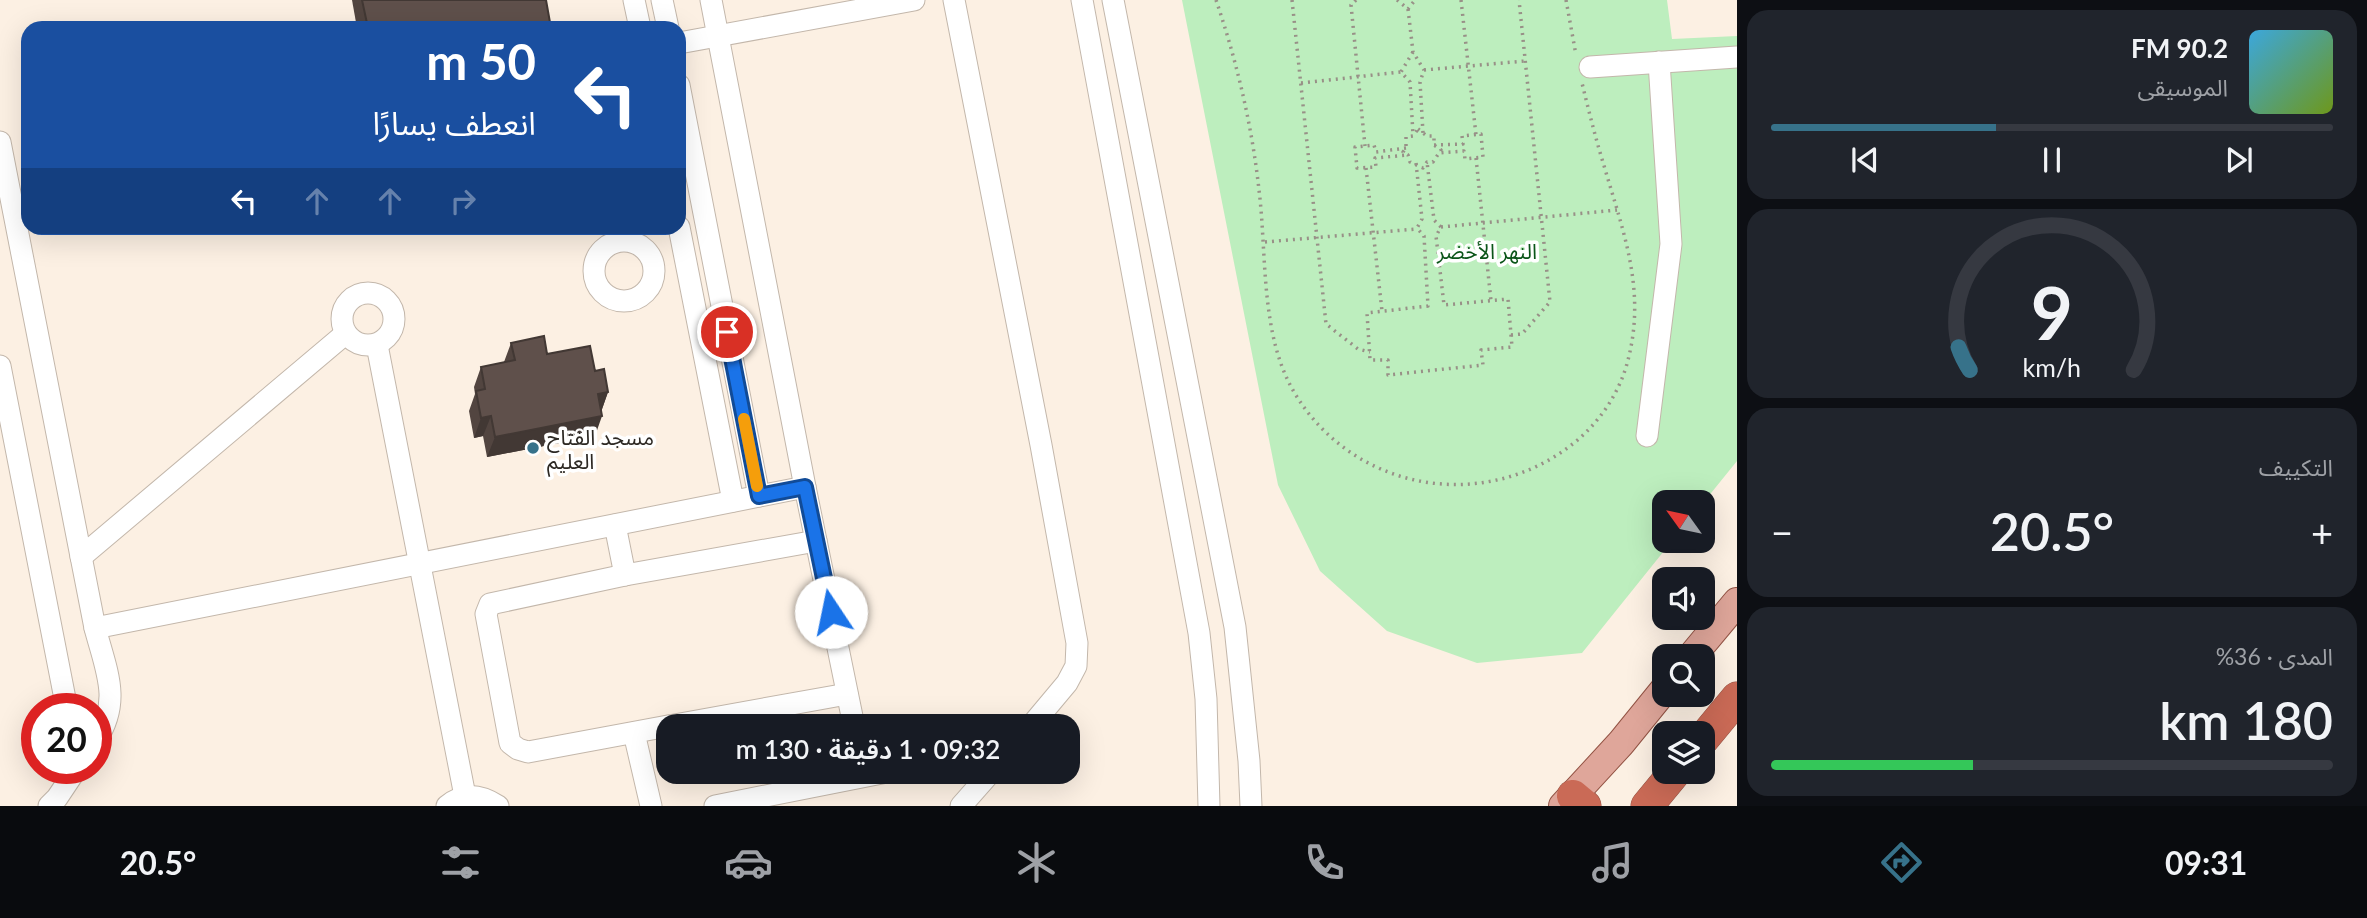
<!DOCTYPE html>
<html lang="ar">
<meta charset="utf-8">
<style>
:root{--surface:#171b24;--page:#20242c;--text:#f1f3f6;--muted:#9ea1a6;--line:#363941;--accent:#37728a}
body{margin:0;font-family:Lato,"Noto Sans Arabic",sans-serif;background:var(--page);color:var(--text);direction:rtl;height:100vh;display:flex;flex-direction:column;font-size:26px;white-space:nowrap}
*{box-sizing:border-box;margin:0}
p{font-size:23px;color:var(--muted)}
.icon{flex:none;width:38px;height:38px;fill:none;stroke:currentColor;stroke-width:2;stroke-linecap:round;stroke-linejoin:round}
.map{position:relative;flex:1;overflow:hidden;direction:ltr}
.panel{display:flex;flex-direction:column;gap:10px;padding:10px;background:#0d0f14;width:630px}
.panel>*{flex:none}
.top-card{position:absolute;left:21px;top:21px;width:665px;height:214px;border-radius:21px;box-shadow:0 7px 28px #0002;direction:rtl;background:#1a4fa0;color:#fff;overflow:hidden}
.needle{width:46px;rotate:303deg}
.controls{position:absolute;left:1652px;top:490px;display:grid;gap:14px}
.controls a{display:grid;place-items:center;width:63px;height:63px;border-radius:14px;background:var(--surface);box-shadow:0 7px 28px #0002;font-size:35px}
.speed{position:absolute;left:21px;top:693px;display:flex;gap:14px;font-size:35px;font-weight:700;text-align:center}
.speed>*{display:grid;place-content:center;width:91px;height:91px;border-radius:50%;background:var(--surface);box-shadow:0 7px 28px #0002;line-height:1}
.speed .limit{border:10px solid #d22;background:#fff;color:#111}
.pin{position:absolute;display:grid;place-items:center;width:60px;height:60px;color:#fff;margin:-30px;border:4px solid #fff;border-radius:50%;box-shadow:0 2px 7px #0007}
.me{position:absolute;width:77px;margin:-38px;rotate:349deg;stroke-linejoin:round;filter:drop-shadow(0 0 5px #0008)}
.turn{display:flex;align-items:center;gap:24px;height:147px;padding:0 35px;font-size:32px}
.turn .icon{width:91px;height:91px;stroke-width:2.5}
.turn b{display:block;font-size:49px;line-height:60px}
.lanes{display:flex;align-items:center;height:66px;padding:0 35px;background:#0003;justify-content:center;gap:35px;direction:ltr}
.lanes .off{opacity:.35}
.big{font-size:52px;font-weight:600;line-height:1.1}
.panel .card{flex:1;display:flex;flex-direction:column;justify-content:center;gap:10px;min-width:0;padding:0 24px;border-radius:21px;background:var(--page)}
.panel .dial{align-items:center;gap:0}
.dial svg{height:182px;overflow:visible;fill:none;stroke:var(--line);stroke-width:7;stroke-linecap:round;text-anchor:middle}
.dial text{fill:var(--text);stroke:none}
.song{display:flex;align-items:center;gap:21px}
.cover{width:84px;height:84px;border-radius:10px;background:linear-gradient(135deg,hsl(200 70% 55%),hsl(80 70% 35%))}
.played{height:7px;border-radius:4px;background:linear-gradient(90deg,var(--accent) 40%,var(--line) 40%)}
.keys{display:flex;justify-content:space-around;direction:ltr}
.heat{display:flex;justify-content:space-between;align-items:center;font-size:38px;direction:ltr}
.charge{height:10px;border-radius:5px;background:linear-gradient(90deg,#34c759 36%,var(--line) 0)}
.trip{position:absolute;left:656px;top:714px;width:424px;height:70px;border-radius:21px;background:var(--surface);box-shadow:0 7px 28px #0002;font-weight:600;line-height:70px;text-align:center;direction:rtl}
.menu{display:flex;height:112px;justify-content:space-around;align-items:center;background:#090b0e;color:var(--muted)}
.menu .icon{width:49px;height:49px}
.menu .on{color:var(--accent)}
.menu b{font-size:32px;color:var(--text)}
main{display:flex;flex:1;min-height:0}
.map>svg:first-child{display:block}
.green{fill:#bdeebe}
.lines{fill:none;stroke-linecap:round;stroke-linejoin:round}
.minor-casing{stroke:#c3b7ab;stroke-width:23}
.major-casing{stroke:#935344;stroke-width:30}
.highway-casing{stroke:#935344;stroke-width:33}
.path{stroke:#989087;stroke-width:3.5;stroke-dasharray:2 5;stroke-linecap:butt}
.minor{stroke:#fff;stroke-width:21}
.major{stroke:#dfa69a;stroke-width:28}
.highway{stroke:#ca6a56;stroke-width:32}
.wall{fill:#524540}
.shaded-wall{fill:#423834}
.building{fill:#5f504b;stroke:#423834;stroke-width:2}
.route-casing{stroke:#114b97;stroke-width:18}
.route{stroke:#1a73e8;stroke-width:12}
.slow{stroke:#f59e0b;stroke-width:12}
.poi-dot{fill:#37728a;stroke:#fff;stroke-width:2.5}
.labels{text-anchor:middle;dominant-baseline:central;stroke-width:7;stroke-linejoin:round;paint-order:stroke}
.park-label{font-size:21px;fill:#0b5519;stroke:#fff}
.poi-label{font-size:21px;fill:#2c2823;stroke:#fff;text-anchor:start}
</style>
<main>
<section class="panel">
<div class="card">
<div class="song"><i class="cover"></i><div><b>90.2 FM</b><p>الموسيقى</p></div></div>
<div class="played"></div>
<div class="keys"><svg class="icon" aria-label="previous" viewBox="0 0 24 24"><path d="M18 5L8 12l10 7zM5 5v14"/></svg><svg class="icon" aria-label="pause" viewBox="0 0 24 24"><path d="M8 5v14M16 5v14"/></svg><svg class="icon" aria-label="next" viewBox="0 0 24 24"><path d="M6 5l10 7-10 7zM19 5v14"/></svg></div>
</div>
<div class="card dial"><svg viewBox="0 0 100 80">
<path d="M14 69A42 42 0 1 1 86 69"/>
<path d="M14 69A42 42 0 0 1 9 59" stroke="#37728a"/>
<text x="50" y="56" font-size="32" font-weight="700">9</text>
<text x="50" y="72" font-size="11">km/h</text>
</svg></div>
<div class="card"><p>التكييف</p>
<div class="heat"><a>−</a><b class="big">20.5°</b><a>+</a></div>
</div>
<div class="card"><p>المدى · 36%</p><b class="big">180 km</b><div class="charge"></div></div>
</section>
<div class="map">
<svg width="1737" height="806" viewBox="0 0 1737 806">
<rect width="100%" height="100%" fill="#fcf0e3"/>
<path class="green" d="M1182 0H1667L1672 39 1737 36V461L1703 503 1664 502V541H1672L1582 653 1477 663 1387 631 1320 571 1278 485Z"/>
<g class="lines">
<defs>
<g id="minor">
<path d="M634 0 640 28"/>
<path d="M662 0 668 28"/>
<path d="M711 0 805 487 854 726"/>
<path d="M954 0 1041 445 1077 643 1076 666 1067 683 1031 726"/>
<path d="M1082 0 1199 633 1206 699 1209 806"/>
<path d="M1113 0 1235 627 1249 761 1251 806"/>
<path d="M679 43 914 0"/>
<path d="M1590 67 1737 57"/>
<path d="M679 85 759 496"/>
<path d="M0 142 95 628C106 670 122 701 96 740"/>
<path d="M679 227 733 501"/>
<circle cx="624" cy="271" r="30"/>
<circle cx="368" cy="319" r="26"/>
<path d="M377 345 465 796"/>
<path d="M0 366 67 709"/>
<path d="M1647 436 1671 244 1659 62"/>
<path d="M615 525 625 575"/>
<path d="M81 557 345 334"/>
<path d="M95 628 805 487"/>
<path d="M668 726 528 752 518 749 510 743 486 614 490 604 625 575 816 541"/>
<path d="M669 726 847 694"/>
<path d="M634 733 651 806"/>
<path d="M49 806 57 798 77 768"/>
<path d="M447 806C464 792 481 795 498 806"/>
<path d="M715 806 887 772"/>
<path d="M961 806 991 772"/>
</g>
<g id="major">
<path d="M1692 656 1737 602"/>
<path d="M1563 806 1621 743 1664 690"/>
</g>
<g id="highway">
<path d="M1703 739 1737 698"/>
<path d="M1573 796 1585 806"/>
<path d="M1647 806 1675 772"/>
</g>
</defs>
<use href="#minor" class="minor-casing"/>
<use href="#major" class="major-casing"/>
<use href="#highway" class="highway-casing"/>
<g class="path">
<path d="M1216 0C1237 62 1252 126 1259 190 1267 255 1260 334 1294 392 1353 492 1485 514 1574 443 1600 422 1620 392 1628 360 1646 291 1624 234 1605 169 1596 140 1589 112 1582 83"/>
<path d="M1292 0 1326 324 1358 349 1370 352"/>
<path d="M1356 0 1351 5 1365 146"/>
<path d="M1397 0 1408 9 1415 0"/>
<path d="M1461 0 1476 135"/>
<path d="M1566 0 1576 55"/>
<path d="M1408 9 1413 52 1424 70 1420 82 1423 133"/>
<path d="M1413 52 1401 72 1410 82 1413 135"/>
<path d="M1424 70 1525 61"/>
<path d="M1301 83 1401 72"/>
<path d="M1418 129 1427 136H1434V145L1441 150 1433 162H1427L1423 168 1410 162 1408 155 1403 152 1406 148V137L1413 136Z"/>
<path d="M1434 145 1463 144 1462 136 1481 134 1483 157 1465 159 1464 151 1438 153"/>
<path d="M1406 148 1376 152 1374 145 1355 147 1357 168 1376 167 1375 158 1408 155"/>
<path d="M1476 158 1491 301"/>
<path d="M1416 163 1422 219 1417 228 1424 236 1428 306 1367 313 1370 360H1388V375L1483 365 1481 350 1512 347 1508 299 1444 305 1436 236 1441 227 1434 220 1427 162"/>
<path d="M1366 168 1382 311"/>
<path d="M1441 227 1617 210"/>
<path d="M1265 242 1416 229"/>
<path d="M1511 335 1522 334 1550 302 1519 0"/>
</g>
<use href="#minor" class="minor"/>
<use href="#major" class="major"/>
<use href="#highway" class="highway"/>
</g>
<g class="wall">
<path d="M352 0H546L551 28H357Z"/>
<path d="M511 343 595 371 608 392 601 412 595 436 487 457 483 436 474 438 469 411 475 394 474 387 481 367 504 362Z"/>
</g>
<g class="shaded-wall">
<path d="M608 392 601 412 598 394Z"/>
<path d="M491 416 483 436 474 438 481 418Z"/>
<path d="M602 416 595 436 487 457 495 437Z"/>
</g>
<g class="building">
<path d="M362 0H546L551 28H368Z"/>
<path d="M544 336 547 354 590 346 595 371 604 369 608 392 598 394 602 416 495 437 491 416 481 418 476 391 485 389 481 367 515 360 511 343Z"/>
</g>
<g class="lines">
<defs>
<path id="route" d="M727 332 759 496 805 487 831 612"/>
</defs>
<use href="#route" class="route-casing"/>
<use href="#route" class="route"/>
<path class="slow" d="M744 419 757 486"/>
</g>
<circle class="poi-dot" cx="533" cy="448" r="7"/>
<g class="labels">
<g class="park-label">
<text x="1487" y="250">النهر الأخضر</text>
</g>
<g class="poi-label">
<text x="547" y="436">مسجد الفتاح<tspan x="547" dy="24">العليم</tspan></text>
</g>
</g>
</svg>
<div class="controls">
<a><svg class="needle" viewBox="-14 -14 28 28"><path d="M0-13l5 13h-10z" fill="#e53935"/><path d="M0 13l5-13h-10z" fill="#9ea1a6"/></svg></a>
<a><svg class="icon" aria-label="sound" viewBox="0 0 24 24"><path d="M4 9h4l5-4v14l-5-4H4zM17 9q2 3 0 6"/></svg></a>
<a><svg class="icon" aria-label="search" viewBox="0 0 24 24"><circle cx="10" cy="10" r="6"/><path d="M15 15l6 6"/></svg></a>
<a><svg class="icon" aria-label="layers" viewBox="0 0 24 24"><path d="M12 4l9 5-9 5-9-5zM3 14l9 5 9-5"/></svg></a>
</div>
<div class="speed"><div class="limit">20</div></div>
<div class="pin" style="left:727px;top:332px;background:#d93025"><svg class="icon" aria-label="arrive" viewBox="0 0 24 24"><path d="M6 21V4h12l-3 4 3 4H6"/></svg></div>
<svg class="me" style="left:831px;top:612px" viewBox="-20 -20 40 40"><circle r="19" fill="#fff"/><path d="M0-13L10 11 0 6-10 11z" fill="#1a73e8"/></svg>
<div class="trip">09:32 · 1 دقيقة · 130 m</div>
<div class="top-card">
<div class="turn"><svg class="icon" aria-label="left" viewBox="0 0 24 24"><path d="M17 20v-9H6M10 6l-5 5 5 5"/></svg><div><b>50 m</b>انعطف يسارًا</div></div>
<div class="lanes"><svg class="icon" aria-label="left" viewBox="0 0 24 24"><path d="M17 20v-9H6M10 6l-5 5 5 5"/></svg><svg class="icon off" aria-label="ahead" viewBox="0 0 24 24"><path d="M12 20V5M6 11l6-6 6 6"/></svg><svg class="icon off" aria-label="ahead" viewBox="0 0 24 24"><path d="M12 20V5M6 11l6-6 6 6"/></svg><svg class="icon off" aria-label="right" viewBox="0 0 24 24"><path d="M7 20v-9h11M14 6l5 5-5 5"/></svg></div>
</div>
</div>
</main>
<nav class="menu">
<b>09:31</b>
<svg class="icon on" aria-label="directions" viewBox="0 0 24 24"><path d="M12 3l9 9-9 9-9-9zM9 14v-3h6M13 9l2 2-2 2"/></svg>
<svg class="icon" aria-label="music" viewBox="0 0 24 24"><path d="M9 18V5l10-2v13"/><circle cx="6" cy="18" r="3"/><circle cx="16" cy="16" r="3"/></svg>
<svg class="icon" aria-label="phone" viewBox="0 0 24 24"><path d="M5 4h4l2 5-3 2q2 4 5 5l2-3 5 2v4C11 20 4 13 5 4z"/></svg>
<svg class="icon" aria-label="climate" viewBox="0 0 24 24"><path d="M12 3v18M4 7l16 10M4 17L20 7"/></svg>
<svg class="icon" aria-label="car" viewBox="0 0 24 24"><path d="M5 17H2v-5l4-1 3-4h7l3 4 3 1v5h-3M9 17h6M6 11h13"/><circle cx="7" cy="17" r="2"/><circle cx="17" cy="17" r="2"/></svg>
<svg class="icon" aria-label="filters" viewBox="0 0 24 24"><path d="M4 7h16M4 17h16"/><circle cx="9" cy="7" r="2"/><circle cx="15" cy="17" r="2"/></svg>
<b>20.5°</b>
</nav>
